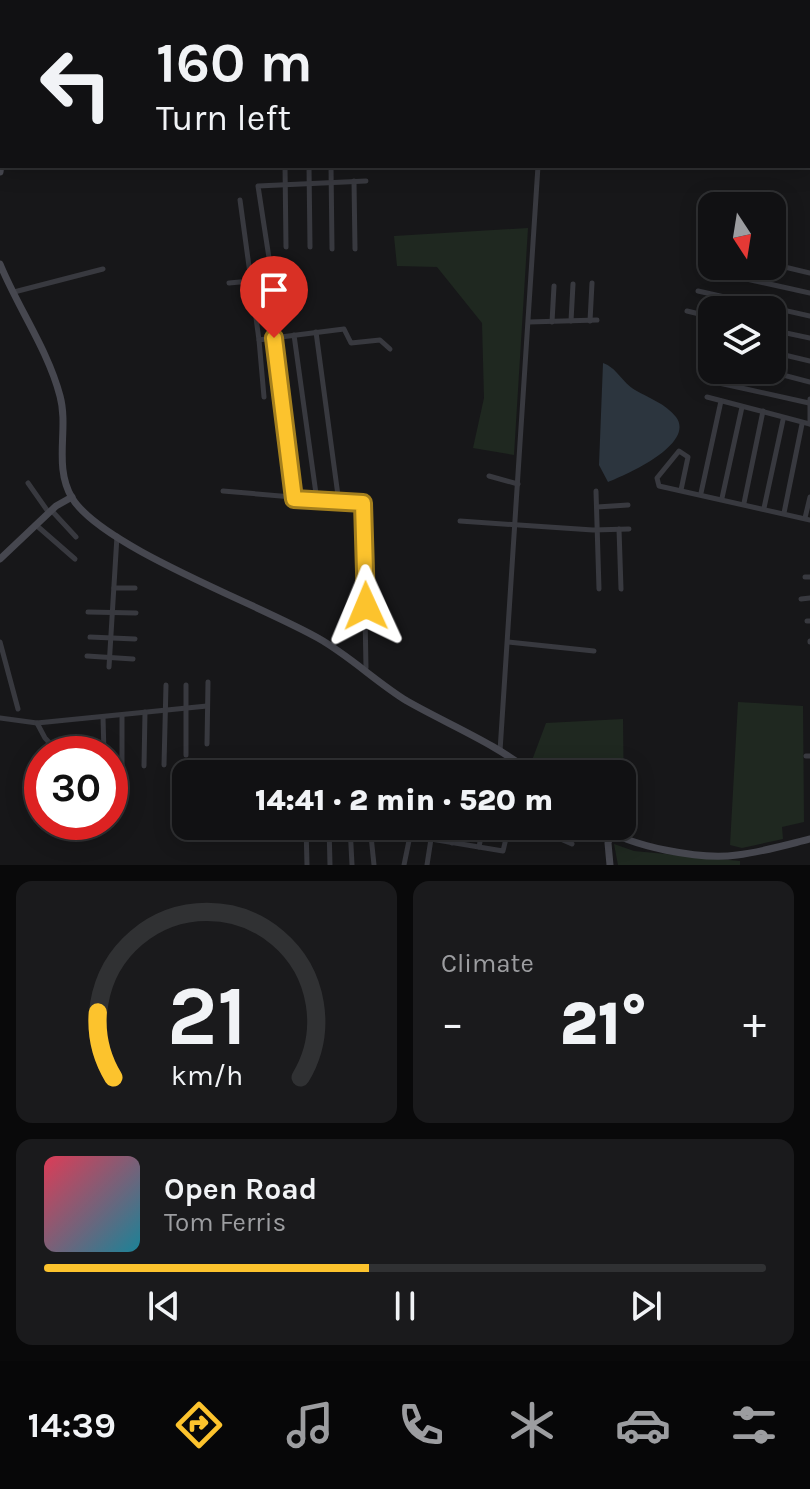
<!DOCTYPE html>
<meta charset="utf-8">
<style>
:root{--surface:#111113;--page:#1a1a1c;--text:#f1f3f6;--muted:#9c9da0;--line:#303133;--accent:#fcc32d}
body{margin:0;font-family:Karla,sans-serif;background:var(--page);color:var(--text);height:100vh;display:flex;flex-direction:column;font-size:30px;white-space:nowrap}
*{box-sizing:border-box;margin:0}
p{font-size:26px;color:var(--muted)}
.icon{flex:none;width:44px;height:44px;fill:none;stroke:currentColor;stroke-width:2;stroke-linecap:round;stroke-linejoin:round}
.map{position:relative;height:865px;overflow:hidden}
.side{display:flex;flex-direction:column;gap:16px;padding:16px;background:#09090a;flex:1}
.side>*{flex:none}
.banner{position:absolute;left:0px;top:0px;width:810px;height:168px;box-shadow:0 4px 20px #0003,0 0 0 2px var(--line);background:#111113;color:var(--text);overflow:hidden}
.needle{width:52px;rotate:168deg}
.buttons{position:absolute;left:698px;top:192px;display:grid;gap:16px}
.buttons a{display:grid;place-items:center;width:88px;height:88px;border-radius:16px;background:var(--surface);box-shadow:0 4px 20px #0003,0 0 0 2px var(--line);font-size:40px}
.speed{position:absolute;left:24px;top:736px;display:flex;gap:16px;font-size:40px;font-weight:700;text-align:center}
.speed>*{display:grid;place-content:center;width:104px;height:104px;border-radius:50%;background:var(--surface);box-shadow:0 4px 20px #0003,0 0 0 2px var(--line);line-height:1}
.speed .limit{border:12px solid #d22;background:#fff;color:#111}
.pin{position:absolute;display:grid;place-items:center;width:68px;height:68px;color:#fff;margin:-82px -34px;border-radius:50% 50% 50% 0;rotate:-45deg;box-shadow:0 0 8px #0007}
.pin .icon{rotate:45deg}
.me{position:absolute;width:88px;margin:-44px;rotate:359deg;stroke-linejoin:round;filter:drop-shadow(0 0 6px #0008)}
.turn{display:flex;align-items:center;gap:28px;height:168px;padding:0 24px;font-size:36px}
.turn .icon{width:104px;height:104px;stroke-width:2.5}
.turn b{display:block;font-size:56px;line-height:68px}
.big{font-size:60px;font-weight:800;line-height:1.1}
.side .widget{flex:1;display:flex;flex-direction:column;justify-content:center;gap:12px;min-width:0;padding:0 28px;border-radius:16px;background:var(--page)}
.side .dial{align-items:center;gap:0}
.dial svg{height:208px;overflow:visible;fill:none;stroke:var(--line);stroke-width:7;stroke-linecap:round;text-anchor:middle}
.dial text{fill:var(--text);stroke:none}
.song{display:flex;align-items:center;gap:24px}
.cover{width:96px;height:96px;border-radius:12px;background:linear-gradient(135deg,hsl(350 70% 55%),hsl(190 70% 35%))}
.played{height:8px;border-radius:4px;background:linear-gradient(90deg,var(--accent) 45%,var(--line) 45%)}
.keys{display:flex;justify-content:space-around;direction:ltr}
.heat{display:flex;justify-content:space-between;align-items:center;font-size:44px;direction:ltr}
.side .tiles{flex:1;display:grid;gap:16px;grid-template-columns:1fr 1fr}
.widget:last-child{grid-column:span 2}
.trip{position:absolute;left:172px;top:760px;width:464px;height:80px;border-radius:16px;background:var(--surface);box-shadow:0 4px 20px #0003,0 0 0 2px var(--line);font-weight:800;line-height:80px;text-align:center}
.dock{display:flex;height:128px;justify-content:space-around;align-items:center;background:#070708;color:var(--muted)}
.dock .icon{width:56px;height:56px}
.dock .on{color:var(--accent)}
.dock b{font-size:36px;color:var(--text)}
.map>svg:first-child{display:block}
.green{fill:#1f2820}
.water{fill:#2c353e}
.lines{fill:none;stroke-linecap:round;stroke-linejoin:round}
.street{stroke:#38393f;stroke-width:5}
.secondary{stroke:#46474f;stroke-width:7}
.route-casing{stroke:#a47f1d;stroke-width:20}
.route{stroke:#fcc32d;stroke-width:14}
</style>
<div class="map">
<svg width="810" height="865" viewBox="0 0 810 865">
<rect width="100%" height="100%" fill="#171719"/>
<g class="green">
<path d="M528 228 514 455 473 448 484 398 482 323 437 267 397 266 394 236Z"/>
<path d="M738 702 803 706 804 822 782 827 783 839 742 848 730 845Z"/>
<path d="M623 719 624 805 622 774H546L531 763 546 723Z"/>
<path d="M614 844 634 851 740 861V865H618Z"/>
</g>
<path class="water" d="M603 363C616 367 623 383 635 390 649 398 666 404 676 417 696 444 626 475 608 482L599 465Z"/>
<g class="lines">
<g class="street">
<path d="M82 0V2"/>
<path d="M136 0V2"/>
<path d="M152 0V2"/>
<path d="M168 0 169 2"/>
<path d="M396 0 397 2"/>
<path d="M383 2 386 0"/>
<path d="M619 2V0"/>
<path d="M638 2V0"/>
<path d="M760 2V0"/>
<path d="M808 20H810"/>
<path d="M0 58 2 59"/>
<path d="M0 134H2"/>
<path d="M808 155H810"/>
<path d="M285 166 286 247"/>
<path d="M309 166 310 247"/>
<path d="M331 166 332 249"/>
<path d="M354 181 355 249"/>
<path d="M240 200 259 340"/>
<path d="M772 264 810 273"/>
<path d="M706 270 810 293"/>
<path d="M229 283 251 281"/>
<path d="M698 291 810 316"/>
<path d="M14 292 103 269"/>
<path d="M275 297 258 186 366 181"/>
<path d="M687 311 712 317"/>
<path d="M571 321 573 284"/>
<path d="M590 321 592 283"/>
<path d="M529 322 597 320"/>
<path d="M552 322 554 286"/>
<path d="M772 330 810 338"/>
<path d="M316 332 339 503"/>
<path d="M294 335 317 501"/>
<path d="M275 338 268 297 291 298"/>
<path d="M772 352 810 361"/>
<path d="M764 370 810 382"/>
<path d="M719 383 809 403"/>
<path d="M264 397 259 340 272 338"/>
<path d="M707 397 810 424"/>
<path d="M810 399V424"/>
<path d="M489 476 518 484"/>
<path d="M28 483 49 513"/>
<path d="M681 490 688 457 679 451 657 478 659 486 810 520"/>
<path d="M223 491 363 503 366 668"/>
<path d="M596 491 599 589"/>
<path d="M701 493 721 401"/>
<path d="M722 498 742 407"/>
<path d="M294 499 273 338 344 329 351 343 380 340 390 349"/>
<path d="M744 503 763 411"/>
<path d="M597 507 628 505"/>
<path d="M764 508 783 420"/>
<path d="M52 511 76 537"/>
<path d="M784 513 802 424"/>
<path d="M805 518 810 497"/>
<path d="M460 521 593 530 629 529"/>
<path d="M36 525 75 559"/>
<path d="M619 529 621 589"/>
<path d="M805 577H810"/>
<path d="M114 588H135"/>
<path d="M801 599 810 598"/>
<path d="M88 612 136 613"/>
<path d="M807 621H810"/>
<path d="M90 637 135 639"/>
<path d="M0 642 18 709"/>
<path d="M508 642 594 651"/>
<path d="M810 642V641"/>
<path d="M87 656 133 659"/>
<path d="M109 667 117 536"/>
<path d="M103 717 104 754"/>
<path d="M0 718 37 723 207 706"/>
<path d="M37 723 45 738 60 754"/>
<path d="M207 744 208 682"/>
<path d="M500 751 538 166"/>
<path d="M186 755V685"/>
<path d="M806 756H810"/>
<path d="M122 765V715"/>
<path d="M164 765 166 685"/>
<path d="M144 766 145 712"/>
<path d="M96 822V834"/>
<path d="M306 826 307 865"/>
<path d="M329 826 330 865"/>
<path d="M350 826 352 865"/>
<path d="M370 826 374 865"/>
<path d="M434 826 431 839 503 851 509 826"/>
<path d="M552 826 556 837 572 844"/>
<path d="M452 843 455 826"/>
<path d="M479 847 483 826"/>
<path d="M404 865 412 826"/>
<path d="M427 865 431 839"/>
</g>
<g class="secondary">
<path d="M39 2V0"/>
<path d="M0 172 2 157"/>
<path d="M0 264C18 308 48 350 60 396 69 429 53 466 72 498 103 548 261 605 318 638 350 656 376 682 407 701 449 725 495 743 533 774"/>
<path d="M0 559 56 506 72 497"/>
<path d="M601 826C630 847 701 860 737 855 762 852 786 845 810 839"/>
<path d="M610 865 608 843 611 834"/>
</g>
</g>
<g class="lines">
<defs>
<path id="route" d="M274 338 294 499 363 503 366 606"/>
</defs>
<use href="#route" class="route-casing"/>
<use href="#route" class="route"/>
</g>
</svg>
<div class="buttons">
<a><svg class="needle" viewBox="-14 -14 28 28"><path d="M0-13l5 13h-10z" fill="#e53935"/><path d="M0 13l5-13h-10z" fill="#9c9da0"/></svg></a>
<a><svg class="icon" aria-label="layers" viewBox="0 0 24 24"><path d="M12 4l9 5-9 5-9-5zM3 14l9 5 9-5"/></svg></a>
</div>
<div class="speed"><div class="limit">30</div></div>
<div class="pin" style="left:274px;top:338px;background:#d93025"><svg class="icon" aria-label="arrive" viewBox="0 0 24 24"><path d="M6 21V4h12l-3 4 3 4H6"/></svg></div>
<svg class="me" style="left:366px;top:606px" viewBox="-20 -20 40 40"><path d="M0-17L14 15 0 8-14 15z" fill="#fcc32d" stroke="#fff" stroke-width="4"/></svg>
<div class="trip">14:41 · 2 min · 520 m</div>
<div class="banner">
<div class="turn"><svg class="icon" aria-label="left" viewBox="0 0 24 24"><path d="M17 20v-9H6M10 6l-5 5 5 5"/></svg><div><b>160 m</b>Turn left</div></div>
</div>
</div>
<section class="side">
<div class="tiles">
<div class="widget dial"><svg viewBox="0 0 100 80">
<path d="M14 69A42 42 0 1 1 86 69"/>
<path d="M14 69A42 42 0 0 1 8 44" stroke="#fcc32d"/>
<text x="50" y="56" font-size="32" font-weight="700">21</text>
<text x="50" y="72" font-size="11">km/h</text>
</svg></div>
<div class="widget"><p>Climate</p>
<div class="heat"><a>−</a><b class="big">21°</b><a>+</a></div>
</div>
<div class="widget">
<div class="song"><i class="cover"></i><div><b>Open Road</b><p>Tom Ferris</p></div></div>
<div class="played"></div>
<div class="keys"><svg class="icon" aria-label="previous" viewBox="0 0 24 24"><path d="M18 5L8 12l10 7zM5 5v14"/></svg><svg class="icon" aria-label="pause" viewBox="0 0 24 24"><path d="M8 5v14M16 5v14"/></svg><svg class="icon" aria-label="next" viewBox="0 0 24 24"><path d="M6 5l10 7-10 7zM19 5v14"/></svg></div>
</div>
</div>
</section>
<nav class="dock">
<b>14:39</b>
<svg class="icon on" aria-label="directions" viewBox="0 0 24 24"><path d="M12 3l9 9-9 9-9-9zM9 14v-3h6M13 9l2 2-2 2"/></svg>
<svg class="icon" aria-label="music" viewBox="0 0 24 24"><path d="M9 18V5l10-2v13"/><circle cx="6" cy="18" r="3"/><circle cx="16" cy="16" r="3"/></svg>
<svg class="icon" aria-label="phone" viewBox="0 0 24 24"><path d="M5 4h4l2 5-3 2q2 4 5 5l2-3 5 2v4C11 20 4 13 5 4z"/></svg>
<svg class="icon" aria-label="climate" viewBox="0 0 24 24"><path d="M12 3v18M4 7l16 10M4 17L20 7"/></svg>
<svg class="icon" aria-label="car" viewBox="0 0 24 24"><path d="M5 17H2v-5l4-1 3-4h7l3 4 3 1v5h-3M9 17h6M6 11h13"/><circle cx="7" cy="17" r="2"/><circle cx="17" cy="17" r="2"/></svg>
<svg class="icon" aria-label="filters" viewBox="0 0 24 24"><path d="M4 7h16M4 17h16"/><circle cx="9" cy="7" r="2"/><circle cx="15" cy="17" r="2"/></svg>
</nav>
